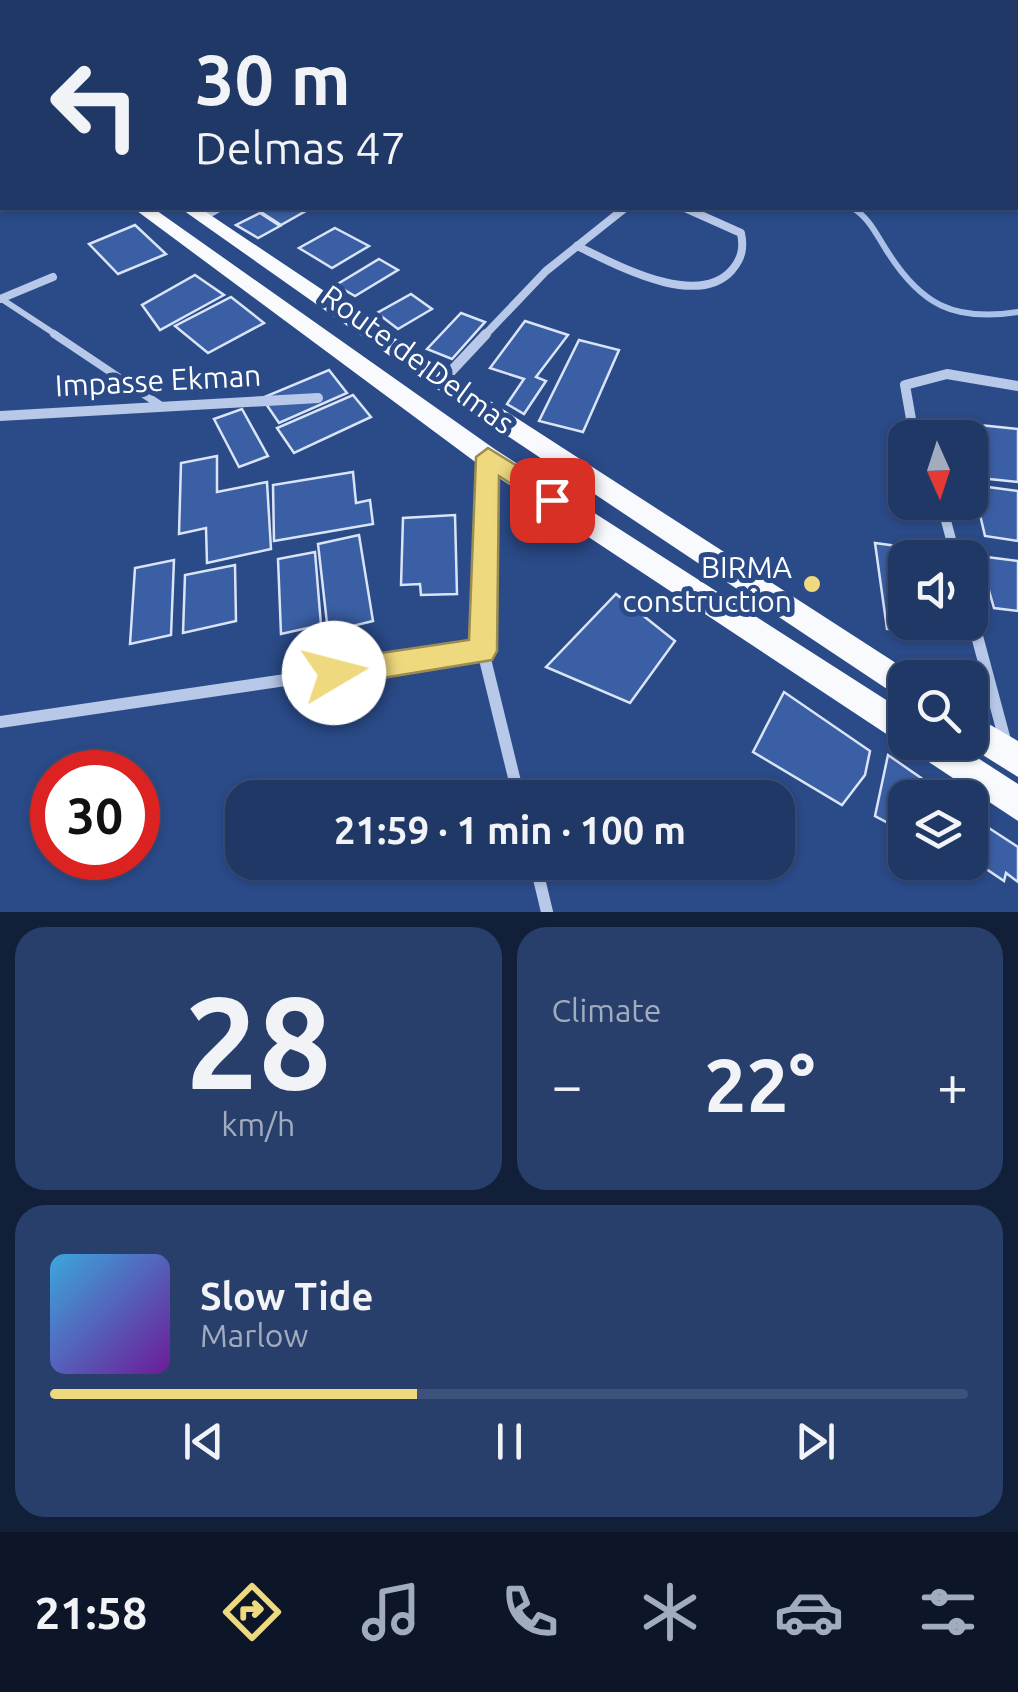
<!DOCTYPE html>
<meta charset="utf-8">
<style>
:root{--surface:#203866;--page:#283f6c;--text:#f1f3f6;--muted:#a2acbf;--line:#3d527a;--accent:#efd97e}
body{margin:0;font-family:Ubuntu,sans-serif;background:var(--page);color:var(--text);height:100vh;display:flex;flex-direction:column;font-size:38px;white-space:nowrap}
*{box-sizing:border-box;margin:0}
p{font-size:32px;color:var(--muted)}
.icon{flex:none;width:55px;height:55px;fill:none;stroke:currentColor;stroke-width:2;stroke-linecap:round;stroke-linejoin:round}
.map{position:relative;height:912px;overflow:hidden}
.sheet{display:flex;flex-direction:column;gap:15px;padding:15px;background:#121f38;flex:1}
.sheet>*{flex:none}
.top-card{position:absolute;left:0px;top:0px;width:1020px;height:210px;box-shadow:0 2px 8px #0004,0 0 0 2px var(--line);background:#203866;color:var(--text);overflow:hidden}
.needle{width:65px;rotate:177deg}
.buttons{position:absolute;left:888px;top:420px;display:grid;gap:20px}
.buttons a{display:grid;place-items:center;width:100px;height:100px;border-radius:20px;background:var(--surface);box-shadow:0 2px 8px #0004,0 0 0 2px var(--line);font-size:50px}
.speed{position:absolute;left:30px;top:750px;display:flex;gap:20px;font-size:50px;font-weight:700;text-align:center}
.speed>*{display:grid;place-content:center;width:130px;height:130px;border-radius:50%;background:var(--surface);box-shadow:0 2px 8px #0004,0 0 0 2px var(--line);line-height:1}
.speed .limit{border:15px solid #d22;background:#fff;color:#111}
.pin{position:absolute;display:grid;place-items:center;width:85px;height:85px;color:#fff;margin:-42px;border-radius:20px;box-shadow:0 5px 15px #0006}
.me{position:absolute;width:110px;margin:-55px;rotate:82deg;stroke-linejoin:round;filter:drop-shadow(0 0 8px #0008)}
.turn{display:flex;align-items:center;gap:35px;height:210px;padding:0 30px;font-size:45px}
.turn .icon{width:130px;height:130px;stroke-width:2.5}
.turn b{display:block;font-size:70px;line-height:85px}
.big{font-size:75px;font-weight:700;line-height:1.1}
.sheet .widget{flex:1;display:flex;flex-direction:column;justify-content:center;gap:15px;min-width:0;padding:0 35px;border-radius:30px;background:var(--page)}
.sheet .dial{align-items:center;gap:0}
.dial b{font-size:130px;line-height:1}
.song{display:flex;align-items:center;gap:30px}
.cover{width:120px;height:120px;border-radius:15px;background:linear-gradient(135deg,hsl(200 70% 55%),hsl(280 70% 35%))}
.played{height:10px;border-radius:5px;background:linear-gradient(90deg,var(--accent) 40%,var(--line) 40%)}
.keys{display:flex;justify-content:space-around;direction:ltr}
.heat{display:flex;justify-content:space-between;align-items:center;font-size:55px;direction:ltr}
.sheet .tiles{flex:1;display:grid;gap:15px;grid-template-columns:1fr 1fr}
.widget:last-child{grid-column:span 2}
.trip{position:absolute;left:225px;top:780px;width:570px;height:100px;border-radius:30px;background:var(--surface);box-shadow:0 2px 8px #0004,0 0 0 2px var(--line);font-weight:700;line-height:100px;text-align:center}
.menu{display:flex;height:160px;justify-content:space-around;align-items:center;background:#0d1629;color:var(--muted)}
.menu .icon{width:70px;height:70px}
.menu .selected{color:var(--accent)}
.menu b{font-size:45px;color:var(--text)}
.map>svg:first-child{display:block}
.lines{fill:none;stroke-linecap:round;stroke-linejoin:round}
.stream{stroke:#abc2e8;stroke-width:6}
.building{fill:#3b5fa4;stroke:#dae4f7;stroke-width:2.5}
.lane-far1{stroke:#b7c8e8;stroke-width:6}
.lane{stroke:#b7c8e8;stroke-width:8}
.street-far3{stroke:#b7c8e8;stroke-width:6}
.street-far2{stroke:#b7c8e8;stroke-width:8}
.street-far1{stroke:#b7c8e8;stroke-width:10}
.street{stroke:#b7c8e8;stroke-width:12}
.secondary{fill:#e0e8f8;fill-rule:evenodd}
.primary{fill:#f9fafe;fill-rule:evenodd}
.route{fill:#efd97e;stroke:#9b8d52;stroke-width:2.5}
.poi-dot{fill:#efd97e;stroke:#2a4a88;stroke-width:4}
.labels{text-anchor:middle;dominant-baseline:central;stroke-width:10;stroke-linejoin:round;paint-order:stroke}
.street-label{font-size:30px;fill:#fff;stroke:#2a4a88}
.poi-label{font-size:30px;fill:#fff;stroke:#2a4a88;text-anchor:end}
</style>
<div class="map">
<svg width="1018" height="912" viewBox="0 0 1018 912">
<rect width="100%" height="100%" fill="#2a4a88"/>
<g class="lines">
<path class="stream" d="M853 208C870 219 876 234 887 251 921 305 954 322 1018 312"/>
</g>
<g class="building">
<path d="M270 208H311L281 225 261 212Z"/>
<path d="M260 213 280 226 258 238 236 225Z"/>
<path d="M135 225 166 254 118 274 89 244Z"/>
<path d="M335 228 369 246 332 268 299 248Z"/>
<path d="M379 259 398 270 355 296 336 285Z"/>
<path d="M195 275 224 295 160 330 142 305Z"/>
<path d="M411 294 432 309 398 329 377 313Z"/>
<path d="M231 297 264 323 208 353 175 326Z"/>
<path d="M461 313 485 322 452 359 427 349Z"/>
<path d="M525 321 568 335 536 377 546 381 524 414 507 404 524 379 490 368Z"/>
<path d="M579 340 619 350 583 432 539 421Z"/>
<path d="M329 370 347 393 279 423 262 398Z"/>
<path d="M353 395 371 417 294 453 277 428Z"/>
<path d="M242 409 268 456 239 467 214 419Z"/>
<path d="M941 421 1018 429V482L970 477V438H945Z"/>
<path d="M217 456V492L267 482 271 549 207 563 206 528 179 534 181 463Z"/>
<path d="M353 472 356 503 370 500 373 524 274 541 273 485Z"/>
<path d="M973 485 1018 491V541L985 536Z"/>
<path d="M455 515 457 594 421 595 420 584 401 585 403 518Z"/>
<path d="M359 535 373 621 328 632 318 544Z"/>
<path d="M875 543 934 551 936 558H905V622H949L952 638 887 629Z"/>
<path d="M315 552 321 625 281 634 278 559Z"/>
<path d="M979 556 1018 561V611L994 608Z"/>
<path d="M174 560 171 635 130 644 135 568Z"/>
<path d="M235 565 236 621 183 633 185 575Z"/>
<path d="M616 594 675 641 630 703 546 667Z"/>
<path d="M784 692 870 751 865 775 842 805 753 752Z"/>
<path d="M888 755 950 798H905V832L875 816Z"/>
<path d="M975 819 1018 847V882L1006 873 1004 881 970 858V836Z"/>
</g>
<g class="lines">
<path class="lane-far1" d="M0 298 58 336"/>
<path class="lane" d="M54 334 160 405"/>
<g class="street-far3">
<path d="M786 0 790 2"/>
<path d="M897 0 905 2"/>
<path d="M996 0 1005 2"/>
<path d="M103 2 113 0"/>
<path d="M491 2 495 0"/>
</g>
<g class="street-far2">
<path d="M203 217 219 208"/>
<path d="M577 246C615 264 697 310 732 270 742 258 744 248 741 233L685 208"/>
<path d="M0 299 53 277"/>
<path d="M484 336 546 271 625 208"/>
</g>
<g class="street-far1">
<path d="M442 381 486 334"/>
<path d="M0 416 318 398"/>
<path d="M920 438 911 419 905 385 947 374 1018 386"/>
<path d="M941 502 956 558"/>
<path d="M484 586 487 458"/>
</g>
<g class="street">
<path d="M484 583 483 651 519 798"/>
<path d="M970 610 1006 744"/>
<path d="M0 722 483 651"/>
<path d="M535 862 547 912"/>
</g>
<path class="secondary" d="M0 198H2V208H6L0 209Z"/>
<g class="primary">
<rect x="0" y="81" width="2" height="10"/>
<path d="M0 102 2 103V113L0 112Z"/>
<path d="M133 208H153L496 450 905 712V742H953L1018 784V821L478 464Z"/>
<path d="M180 208H200L450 375 916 676 905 678V701L434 387Z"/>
<path d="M970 713 1018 741V777L962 742H970Z"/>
</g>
</g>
<path class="route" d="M488 448 561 493 564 500 561 506H544L499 476 497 651 492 660 334 686 324 682 320 673 324 663 334 660 469 640 476 457Z"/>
<circle class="poi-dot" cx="812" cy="584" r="10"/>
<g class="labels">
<g class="street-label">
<text transform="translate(418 359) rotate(36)">Route de Delmas</text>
<text transform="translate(158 380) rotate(-3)">Impasse Ekman</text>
</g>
<g class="poi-label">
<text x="792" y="567">BIRMA<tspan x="792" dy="34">construction</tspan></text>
</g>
</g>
</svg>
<div class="buttons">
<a><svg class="needle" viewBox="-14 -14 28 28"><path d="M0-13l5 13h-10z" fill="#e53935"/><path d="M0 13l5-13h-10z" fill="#a2acbf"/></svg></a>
<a><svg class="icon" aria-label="sound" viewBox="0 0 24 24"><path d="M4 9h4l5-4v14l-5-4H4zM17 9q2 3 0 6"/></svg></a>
<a><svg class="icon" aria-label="search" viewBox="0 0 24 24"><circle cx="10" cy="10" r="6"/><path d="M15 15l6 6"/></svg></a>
<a><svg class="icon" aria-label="layers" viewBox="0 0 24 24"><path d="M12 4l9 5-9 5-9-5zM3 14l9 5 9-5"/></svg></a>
</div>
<div class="speed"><div class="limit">30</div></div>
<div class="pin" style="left:552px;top:500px;background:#d93025"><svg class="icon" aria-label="arrive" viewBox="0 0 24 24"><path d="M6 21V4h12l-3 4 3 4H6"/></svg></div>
<svg class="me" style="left:334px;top:673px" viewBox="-20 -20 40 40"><circle r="19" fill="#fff"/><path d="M0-13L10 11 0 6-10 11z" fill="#efd97e"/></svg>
<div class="trip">21:59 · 1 min · 100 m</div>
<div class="top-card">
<div class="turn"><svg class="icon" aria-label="left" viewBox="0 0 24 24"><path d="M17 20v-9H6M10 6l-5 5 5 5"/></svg><div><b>30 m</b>Delmas 47</div></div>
</div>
</div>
<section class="sheet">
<div class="tiles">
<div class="widget dial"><b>28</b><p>km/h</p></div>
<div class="widget"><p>Climate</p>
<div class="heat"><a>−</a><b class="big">22°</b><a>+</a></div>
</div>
<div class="widget">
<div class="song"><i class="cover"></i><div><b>Slow Tide</b><p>Marlow</p></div></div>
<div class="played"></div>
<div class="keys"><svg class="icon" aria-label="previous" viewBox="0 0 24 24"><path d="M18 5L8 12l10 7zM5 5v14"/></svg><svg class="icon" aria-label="pause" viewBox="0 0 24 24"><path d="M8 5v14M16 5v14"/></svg><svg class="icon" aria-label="next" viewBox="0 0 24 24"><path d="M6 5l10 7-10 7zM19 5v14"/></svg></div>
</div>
</div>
</section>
<nav class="menu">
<b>21:58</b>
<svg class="icon selected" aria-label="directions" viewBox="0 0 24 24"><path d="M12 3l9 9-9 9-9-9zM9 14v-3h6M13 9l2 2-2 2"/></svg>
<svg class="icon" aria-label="music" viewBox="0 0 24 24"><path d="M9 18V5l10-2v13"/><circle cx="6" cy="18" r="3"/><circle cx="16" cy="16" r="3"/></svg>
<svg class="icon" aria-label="phone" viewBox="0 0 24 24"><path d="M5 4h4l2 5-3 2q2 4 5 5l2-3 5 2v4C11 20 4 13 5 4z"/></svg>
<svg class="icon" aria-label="climate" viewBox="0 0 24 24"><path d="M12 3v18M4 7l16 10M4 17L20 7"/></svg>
<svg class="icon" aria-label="car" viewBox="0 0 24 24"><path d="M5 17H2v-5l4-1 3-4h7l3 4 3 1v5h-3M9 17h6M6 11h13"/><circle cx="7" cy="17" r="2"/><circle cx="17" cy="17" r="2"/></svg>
<svg class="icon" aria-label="filters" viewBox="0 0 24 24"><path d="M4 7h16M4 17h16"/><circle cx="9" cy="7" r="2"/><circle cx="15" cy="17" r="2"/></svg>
</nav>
